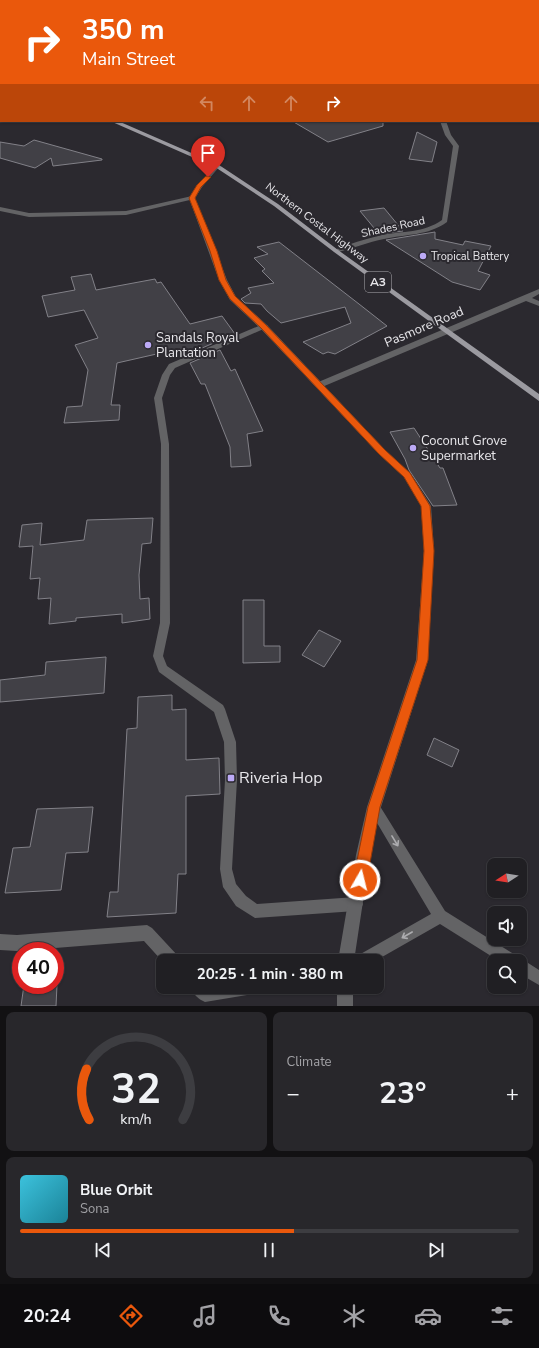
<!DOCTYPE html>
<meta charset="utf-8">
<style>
:root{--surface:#201f23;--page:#28272b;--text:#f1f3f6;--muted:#a2a2a6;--line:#3d3d41;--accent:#ea580c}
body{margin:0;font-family:"Nunito Sans",sans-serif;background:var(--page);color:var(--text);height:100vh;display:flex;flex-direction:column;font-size:15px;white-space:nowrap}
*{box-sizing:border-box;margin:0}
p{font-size:13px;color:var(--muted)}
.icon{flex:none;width:22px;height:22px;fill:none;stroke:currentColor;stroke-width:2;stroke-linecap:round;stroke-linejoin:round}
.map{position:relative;height:1006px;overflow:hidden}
.sheet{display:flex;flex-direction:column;gap:6px;padding:6px;background:#121113;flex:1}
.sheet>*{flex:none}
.banner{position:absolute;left:0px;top:0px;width:539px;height:122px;box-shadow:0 1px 3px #0004,0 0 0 1px var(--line);background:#ea580c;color:#fff;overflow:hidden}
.needle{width:26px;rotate:258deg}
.buttons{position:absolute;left:487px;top:858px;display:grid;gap:8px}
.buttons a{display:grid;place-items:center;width:40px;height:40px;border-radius:8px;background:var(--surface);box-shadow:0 1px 3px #0004,0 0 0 1px var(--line);font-size:20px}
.speed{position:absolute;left:12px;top:942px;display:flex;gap:8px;font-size:20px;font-weight:700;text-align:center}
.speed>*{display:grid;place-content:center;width:52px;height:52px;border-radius:50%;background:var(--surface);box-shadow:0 1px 3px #0004,0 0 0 1px var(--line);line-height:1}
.speed .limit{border:6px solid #d22;background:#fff;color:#111}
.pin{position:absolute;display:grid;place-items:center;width:34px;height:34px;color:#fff;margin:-41px -17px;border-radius:50% 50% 50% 0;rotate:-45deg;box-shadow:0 0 4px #0007}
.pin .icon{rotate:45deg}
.me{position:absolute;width:44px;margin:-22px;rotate:8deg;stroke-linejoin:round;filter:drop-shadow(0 0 3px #0008)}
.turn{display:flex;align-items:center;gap:14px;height:84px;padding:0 16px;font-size:18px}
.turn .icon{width:52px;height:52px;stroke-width:2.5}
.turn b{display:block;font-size:28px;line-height:34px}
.lanes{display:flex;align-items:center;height:38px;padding:0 16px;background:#0003;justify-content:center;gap:20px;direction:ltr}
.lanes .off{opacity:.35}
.big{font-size:30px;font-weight:700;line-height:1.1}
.sheet .tile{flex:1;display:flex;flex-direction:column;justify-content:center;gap:6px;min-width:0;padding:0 14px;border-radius:8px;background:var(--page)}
.sheet .dial{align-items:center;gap:0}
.dial svg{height:104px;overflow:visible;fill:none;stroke:var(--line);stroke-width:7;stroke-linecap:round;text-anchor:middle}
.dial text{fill:var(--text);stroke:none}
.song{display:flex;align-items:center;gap:12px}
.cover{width:48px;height:48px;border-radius:6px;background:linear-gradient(135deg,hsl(190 70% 55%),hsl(190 70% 35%))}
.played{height:4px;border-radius:2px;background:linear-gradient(90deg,var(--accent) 55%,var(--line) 55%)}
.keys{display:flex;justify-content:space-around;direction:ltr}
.heat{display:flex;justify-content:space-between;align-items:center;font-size:22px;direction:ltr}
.sheet .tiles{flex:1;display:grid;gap:6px;grid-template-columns:1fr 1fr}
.tile:last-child{grid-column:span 2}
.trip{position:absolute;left:156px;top:954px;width:228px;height:40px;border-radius:8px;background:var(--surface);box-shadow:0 1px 3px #0004,0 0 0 1px var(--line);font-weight:700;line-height:40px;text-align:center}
.tabs{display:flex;height:64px;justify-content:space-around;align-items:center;background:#0d0c0e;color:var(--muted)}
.tabs .icon{width:28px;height:28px}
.tabs .current{color:var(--accent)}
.tabs b{font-size:18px;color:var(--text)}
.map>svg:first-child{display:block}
.building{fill:#414046;stroke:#828188}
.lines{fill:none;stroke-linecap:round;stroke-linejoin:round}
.service{fill:#636365;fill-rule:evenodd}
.minor{fill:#636365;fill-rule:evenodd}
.tertiary{fill:#636365;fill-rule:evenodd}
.primary{fill:#9b9aa0;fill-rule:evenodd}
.oneway{stroke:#acacaf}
.route{fill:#ea580c;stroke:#983908}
.poi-dot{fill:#bcaaf6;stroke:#2b292f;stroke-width:1.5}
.labels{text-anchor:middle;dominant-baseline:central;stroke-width:4;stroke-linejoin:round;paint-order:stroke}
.far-street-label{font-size:11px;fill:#e8e7eb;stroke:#2b292f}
.far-poi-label{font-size:11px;fill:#e8e7eb;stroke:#2b292f;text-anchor:start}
.shield{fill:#2b292f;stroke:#afaeb3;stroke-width:1}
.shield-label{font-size:12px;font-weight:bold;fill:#e8e7eb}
.street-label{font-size:13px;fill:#e8e7eb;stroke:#2b292f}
.poi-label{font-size:13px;fill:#e8e7eb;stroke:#2b292f;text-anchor:start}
.near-poi-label{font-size:16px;fill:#e8e7eb;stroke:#2b292f;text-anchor:start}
</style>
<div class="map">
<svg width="539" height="1006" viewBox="0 0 539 1006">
<rect width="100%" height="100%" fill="#2b292f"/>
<g class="building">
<path d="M292 121H383V126L328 142Z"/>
<path d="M417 132 437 142 432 162 409 159Z"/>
<path d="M34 140 102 159V160L53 166 51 158 35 168 0 158V142L24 146Z"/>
<path d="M384 208 403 231 379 234 360 211Z"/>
<path d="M435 232V239L463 245 465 241 491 246 478 271 490 275 480 290 452 282 386 240Z"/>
<path d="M279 242 359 304 387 326 335 354 328 352 323 354 303 342 351 323 345 307 281 323 267 311 261 304 245 303 241 299 251 293 248 288 274 283 262 271 265 269 254 258 268 254 257 247Z"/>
<path d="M91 274 96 290 155 279 157 283 161 282 190 324 222 316 235 334 215 340 216 342 186 355 183 348 117 363 111 405H120L119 420 64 423 67 407 82 406 88 370 75 345 98 338 84 310 48 317 42 296 75 290 71 277Z"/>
<path d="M220 350 231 371 235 369 263 431 247 434 251 466 231 467 230 447 205 384H201L190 363Z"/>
<path d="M414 428 440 468H443L457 505 433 506 409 470 405 459 390 432Z"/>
<path d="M153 518 151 543 142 544 139 575 140 599 149 598 150 619 122 623V614L76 618V621L49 624 51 598 38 599 40 578 30 579 33 546 19 547 22 525 42 523 40 545 84 540 87 520Z"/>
<path d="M243 600H264V646H280V662L243 663Z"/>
<path d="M319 630 341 641 324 667 302 655Z"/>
<path d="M106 657 104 693 0 702V680L45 675 46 662Z"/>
<path d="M172 695V710L186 709V760L219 758 220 794 186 796V874H178L176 913 107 917 110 892H118L127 729 137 728 138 697Z"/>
<path d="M434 738 459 750 452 767 427 755Z"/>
<path d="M93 807 88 852 66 853 61 890 5 893 13 848 30 847 37 809Z"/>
<path d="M24 985H57L56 1006H21Z"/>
</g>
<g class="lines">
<g class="service">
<path d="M192 196 195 198 194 199 126 215 29 217 0 211V207L29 213 126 211Z"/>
<path d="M261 325H267L268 327 175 368 170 375 162 398 169 444 170 623 163 656 167 666 223 705 225 709 236 742 237 780 232 869 236 884 246 896 257 904 356 897 361 899 363 904 361 909 356 911 255 918 236 906 223 887 220 869 225 780 224 742 214 712 159 672 153 656 160 623 161 444 154 398 162 375 169 364Z"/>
<path d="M374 801 378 803 445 911 517 956 518 960 525 961 539 970V985L520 974V961H499L440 924 375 961H355L357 956 431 914 370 811 368 807 370 803Z"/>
</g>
<g class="minor">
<rect x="37" y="0" width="4" height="1"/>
<path d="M440 121H446L451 135 459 146 447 222C428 236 406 234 384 239 368 242 354 248 338 252H334V250C349 244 365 239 382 235 402 231 424 233 442 220L453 146 445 135Z"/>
<path d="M539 289V294L532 298 539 301V306L526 301 322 387H316L315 385 316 383Z"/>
<path d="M147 925 152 928 178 956 181 961 163 962 144 941 17 951 0 950V934L17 935Z"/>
<path d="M190 987H255L253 993 247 995 205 1002C198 999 193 994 190 987Z"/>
</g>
<g class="tertiary">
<path d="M352 0H375L351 1Z"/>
<rect x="0" y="13" width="1" height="2"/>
<path d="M217 164 220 166 202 187 195 198 227 280 236 297 267 325 385 450 410 473 431 506 434 551 428 660 381 807 370 855 354 961H338L356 855 367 807 416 660 424 551 421 506 404 477 379 454 261 329 230 300 219 280 189 198 197 185Z"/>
<rect x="337" y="987" width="16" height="19"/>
</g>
<g class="primary">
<rect x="0" y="59" width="1" height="3"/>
<path d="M110 121H118L219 165 278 204 338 250 539 394V401L334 252 274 206 215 167Z"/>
</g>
</g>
<defs><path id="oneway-shaft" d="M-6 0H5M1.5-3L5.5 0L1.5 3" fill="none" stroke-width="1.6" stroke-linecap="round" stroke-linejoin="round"/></defs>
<g class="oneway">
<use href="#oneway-shaft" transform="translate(395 841) rotate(59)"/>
<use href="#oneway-shaft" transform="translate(407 935) rotate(150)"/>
</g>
<path class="route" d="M206 176 211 177 201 187 195 198 217 251 226 280 235 296 266 325 385 450 410 473 430 506 434 551 428 660 380 807 367 880 365 884 360 886 355 884 353 880 368 807 417 660 424 551 421 506 404 477 379 454 261 328 230 299 219 280 210 251 189 198 197 185Z"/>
<g class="poi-dot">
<circle cx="423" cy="256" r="4"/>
<circle cx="148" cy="345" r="4"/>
<circle cx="413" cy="448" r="4"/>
<rect x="227" y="774" width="8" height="8" rx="2"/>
</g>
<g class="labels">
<g class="far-street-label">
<text transform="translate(317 223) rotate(37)">Northern Costal Highway</text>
<text transform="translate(393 227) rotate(-12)">Shades Road</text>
</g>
<g class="far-poi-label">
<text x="431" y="256">Tropical Battery</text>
</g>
<rect class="shield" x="365" y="272" width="26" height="20" rx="3"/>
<g class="shield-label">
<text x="378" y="282">A3</text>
</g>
<g class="street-label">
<text transform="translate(424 327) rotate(-23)">Pasmore Road</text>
</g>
<g class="poi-label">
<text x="156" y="338">Sandals Royal<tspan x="156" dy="15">Plantation</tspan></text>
<text x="421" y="441">Coconut Grove<tspan x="421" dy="15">Supermarket</tspan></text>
</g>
<g class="near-poi-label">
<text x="239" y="778">Riveria Hop</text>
</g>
</g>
</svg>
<div class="buttons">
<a><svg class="needle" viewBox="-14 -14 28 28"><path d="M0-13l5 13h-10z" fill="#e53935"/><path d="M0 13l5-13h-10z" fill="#a2a2a6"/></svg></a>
<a><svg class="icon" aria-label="sound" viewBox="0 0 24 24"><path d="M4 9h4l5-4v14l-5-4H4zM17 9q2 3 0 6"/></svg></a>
<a><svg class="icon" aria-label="search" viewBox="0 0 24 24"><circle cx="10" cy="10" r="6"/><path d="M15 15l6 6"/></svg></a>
</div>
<div class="speed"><div class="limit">40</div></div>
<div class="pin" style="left:208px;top:177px;background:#d93025"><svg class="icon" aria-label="arrive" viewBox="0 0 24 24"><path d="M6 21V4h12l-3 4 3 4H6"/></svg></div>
<svg class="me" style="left:360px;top:880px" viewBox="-20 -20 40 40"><circle r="17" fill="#ea580c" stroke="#fff" stroke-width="3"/><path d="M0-11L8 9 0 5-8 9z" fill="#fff"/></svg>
<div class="trip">20:25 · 1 min · 380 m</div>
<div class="banner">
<div class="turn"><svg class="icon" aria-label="right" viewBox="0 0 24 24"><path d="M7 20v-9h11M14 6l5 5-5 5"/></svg><div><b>350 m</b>Main Street</div></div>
<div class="lanes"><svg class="icon off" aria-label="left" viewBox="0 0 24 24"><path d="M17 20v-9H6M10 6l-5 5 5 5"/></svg><svg class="icon off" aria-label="ahead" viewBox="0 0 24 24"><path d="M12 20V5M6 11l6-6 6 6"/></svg><svg class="icon off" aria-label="ahead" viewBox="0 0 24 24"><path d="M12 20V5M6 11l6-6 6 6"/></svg><svg class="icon" aria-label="right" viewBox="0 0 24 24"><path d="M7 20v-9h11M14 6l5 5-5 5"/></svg></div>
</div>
</div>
<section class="sheet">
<div class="tiles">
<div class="tile dial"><svg viewBox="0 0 100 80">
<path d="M14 69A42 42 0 1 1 86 69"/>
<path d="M14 69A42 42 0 0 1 12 30" stroke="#ea580c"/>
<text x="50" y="56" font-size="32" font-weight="700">32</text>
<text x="50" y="72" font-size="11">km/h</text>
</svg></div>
<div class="tile"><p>Climate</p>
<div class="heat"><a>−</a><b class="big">23°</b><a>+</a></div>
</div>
<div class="tile">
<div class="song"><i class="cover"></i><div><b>Blue Orbit</b><p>Sona</p></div></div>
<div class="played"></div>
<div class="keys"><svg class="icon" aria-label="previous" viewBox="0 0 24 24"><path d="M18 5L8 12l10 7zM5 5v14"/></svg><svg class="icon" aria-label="pause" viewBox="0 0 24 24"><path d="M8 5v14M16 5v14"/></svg><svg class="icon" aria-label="next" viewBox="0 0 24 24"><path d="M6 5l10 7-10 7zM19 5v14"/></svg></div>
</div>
</div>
</section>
<nav class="tabs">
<b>20:24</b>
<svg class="icon current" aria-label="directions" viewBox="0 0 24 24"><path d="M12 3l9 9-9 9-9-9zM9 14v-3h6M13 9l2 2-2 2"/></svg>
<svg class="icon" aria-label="music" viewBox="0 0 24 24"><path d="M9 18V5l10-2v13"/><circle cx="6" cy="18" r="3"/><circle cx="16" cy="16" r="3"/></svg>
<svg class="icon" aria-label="phone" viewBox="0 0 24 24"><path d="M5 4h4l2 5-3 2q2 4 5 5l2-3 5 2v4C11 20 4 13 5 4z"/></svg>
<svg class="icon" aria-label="climate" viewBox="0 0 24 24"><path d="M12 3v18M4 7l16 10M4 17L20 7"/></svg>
<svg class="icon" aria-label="car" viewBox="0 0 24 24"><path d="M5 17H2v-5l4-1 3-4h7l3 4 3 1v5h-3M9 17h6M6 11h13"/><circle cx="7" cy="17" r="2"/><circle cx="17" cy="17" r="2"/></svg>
<svg class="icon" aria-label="filters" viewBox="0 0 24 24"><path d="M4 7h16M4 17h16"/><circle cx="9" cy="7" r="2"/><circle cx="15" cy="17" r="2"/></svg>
</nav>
